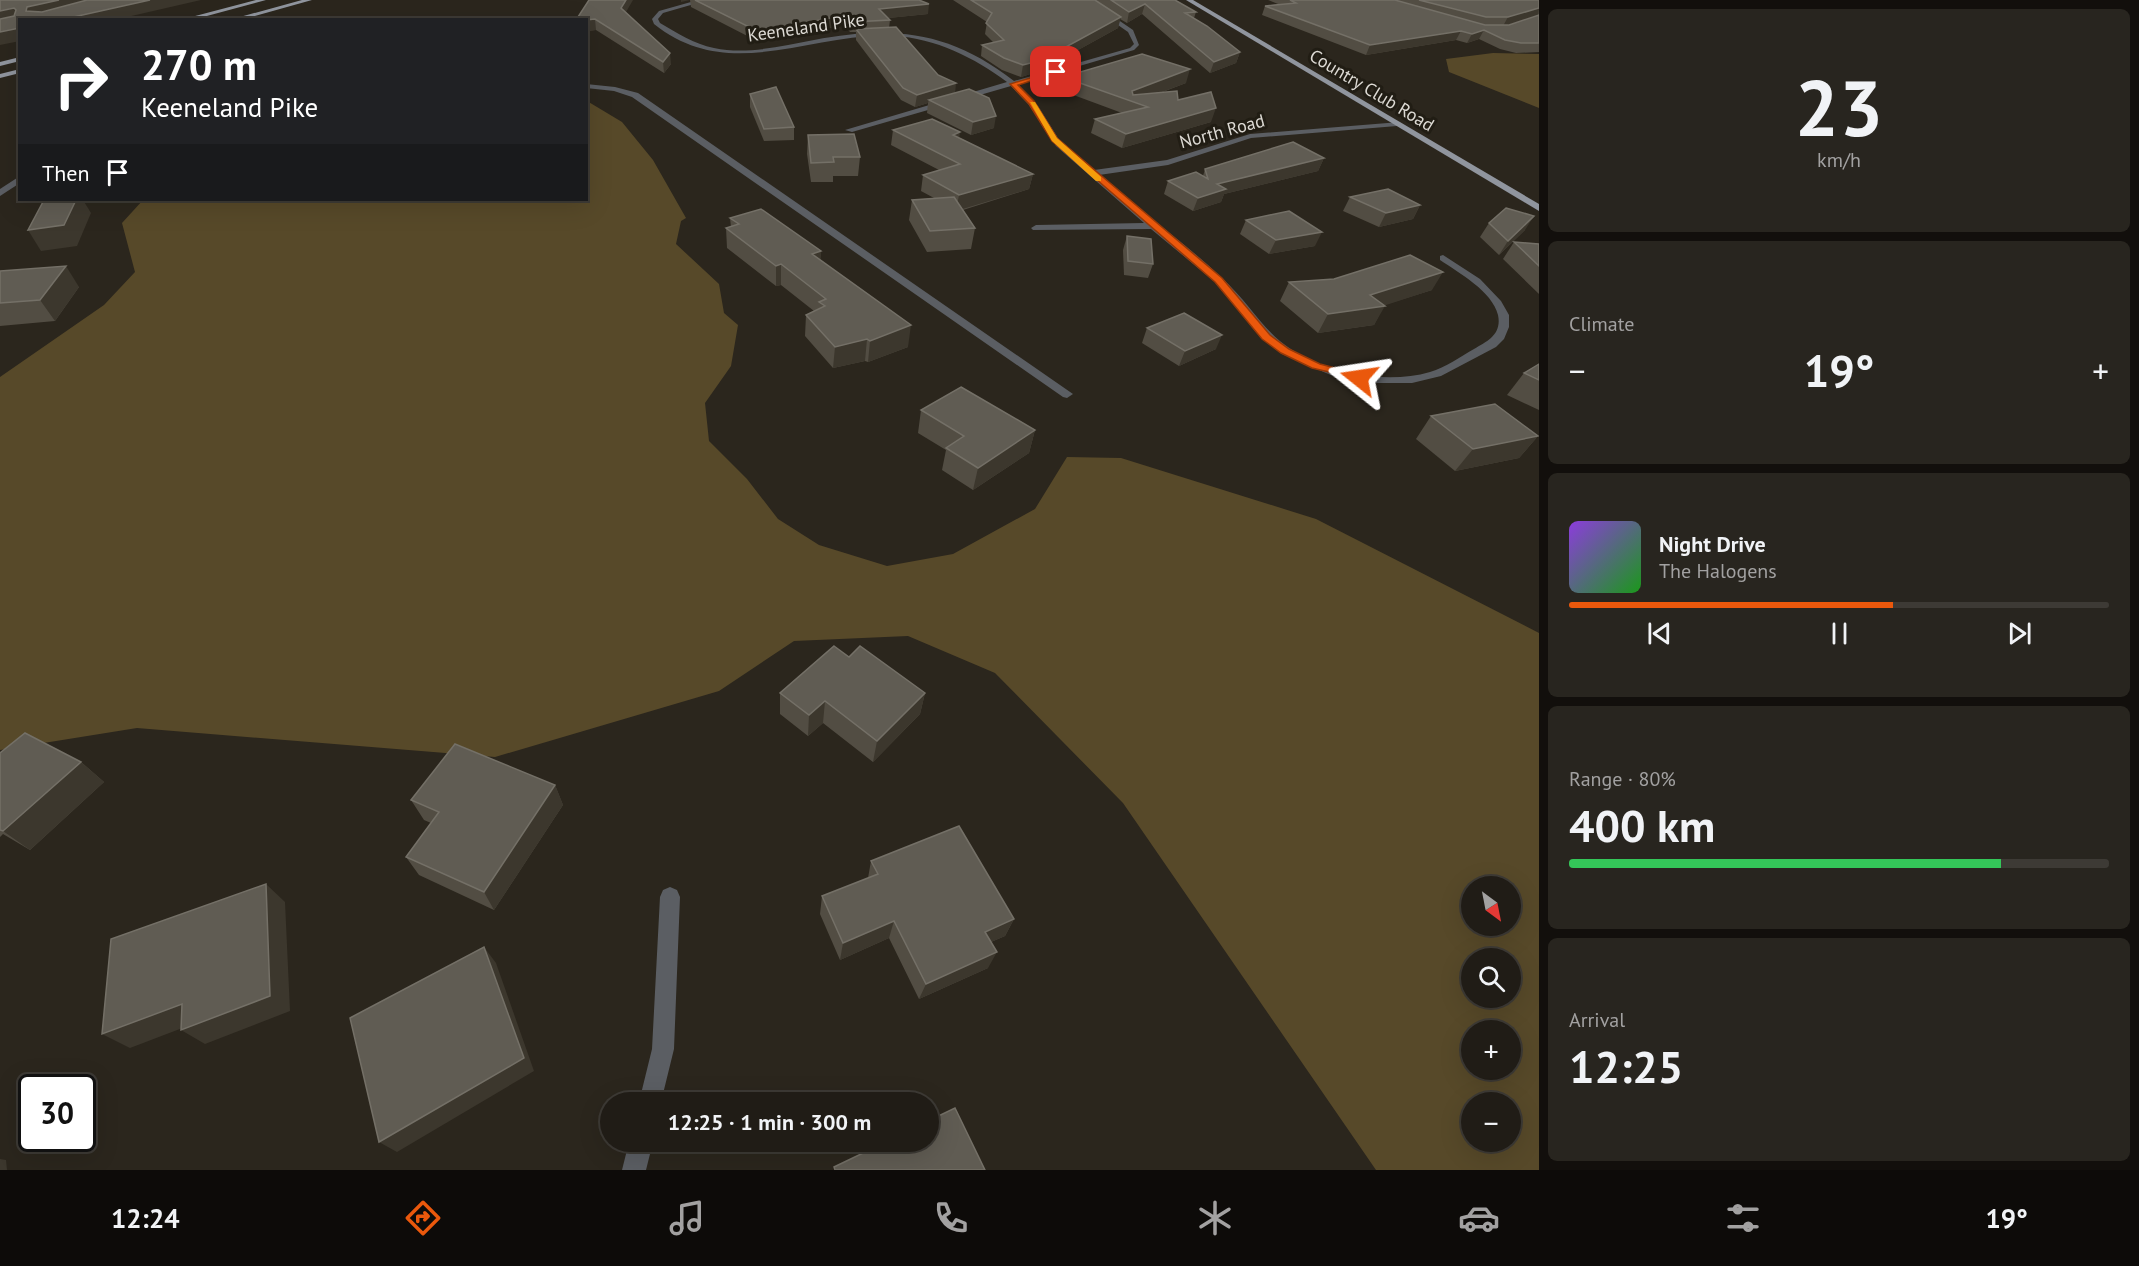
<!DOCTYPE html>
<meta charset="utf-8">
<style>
:root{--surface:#201c16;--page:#28251f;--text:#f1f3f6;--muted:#a2a1a1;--line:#3d3a35;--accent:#ea580c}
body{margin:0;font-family:"PT Sans",sans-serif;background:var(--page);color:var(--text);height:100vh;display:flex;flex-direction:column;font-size:22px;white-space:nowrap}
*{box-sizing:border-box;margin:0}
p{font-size:20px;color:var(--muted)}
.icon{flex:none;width:33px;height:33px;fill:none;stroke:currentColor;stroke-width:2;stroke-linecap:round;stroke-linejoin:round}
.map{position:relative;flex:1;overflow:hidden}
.panel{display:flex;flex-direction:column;gap:9px;padding:9px;background:#120f0c;width:600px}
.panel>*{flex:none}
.banner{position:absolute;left:18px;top:18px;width:570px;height:183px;border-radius:0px;box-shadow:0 6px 24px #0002,0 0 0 2px var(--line);background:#202124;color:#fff;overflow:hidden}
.needle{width:39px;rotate:148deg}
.buttons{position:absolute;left:1461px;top:876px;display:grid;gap:12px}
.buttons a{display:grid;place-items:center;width:60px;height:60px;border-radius:50%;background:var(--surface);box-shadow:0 6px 24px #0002,0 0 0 2px var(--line);font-size:30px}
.speed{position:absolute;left:18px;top:1074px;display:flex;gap:12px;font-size:30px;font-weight:700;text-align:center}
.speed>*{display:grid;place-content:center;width:78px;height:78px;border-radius:50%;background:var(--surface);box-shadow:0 6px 24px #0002,0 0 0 2px var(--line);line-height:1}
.speed .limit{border:3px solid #111;border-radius:9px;background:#fff;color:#111}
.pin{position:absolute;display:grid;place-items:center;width:51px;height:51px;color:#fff;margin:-26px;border-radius:12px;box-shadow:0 3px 9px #0006}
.me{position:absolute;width:66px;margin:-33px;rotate:285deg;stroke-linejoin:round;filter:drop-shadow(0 0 4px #0008)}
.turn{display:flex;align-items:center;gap:21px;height:126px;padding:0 24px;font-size:27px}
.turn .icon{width:78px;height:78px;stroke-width:2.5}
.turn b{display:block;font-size:42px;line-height:51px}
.then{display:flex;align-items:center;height:57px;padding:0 24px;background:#0003;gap:12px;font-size:22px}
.big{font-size:45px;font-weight:700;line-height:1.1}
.panel .tile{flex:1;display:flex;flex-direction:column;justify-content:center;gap:9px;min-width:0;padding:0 21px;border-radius:9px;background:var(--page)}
.panel .dial{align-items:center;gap:0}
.dial b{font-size:78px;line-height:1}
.song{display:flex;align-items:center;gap:18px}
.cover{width:72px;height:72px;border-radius:9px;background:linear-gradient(135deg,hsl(270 70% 55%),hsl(120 70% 35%))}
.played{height:6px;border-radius:3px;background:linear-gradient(90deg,var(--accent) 60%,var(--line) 60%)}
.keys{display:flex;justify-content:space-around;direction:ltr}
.heat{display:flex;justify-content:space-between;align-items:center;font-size:33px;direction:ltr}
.charge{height:9px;border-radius:4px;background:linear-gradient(90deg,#34c759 80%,var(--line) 0)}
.trip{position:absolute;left:600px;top:1092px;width:339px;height:60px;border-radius:30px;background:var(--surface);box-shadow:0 6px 24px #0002,0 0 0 2px var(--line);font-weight:700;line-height:60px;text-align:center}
.tabs{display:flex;height:96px;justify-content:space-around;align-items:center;background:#0d0b09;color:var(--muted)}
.tabs .icon{width:42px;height:42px}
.tabs .selected{color:var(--accent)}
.tabs b{font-size:27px;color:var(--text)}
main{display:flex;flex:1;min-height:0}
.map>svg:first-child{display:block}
.green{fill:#574929;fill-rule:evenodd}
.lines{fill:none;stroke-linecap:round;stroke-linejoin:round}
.minor{fill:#5b5e63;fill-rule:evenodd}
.major{fill:#90959e;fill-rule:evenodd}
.wall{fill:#524d43;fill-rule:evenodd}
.shaded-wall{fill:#3c372d}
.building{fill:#605c53;stroke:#747067;stroke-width:1.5}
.route{fill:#ea580c;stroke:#983908;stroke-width:1.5}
.slow{fill:#f59e0b}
.labels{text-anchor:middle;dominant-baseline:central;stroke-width:6;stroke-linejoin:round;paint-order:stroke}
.far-street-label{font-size:18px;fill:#dddad4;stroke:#211d14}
</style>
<main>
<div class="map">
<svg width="1539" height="1170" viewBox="0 0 1539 1170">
<rect width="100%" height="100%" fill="#2b261d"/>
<g class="green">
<path d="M1493 53 1539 54V108L1449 72 1446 59Z"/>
<path d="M587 101 622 122 653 160 686 218 681 221 676 244 719 284 724 313 738 325 731 366 705 403 709 441 747 479 778 519 819 545 887 566 953 554 1035 509 1067 457 1121 458 1316 519 1539 633V1170H1376L1123 803 995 673 908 636 794 641 719 691 495 757 137 728 0 750V377L104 305 135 272 122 223 143 200H586ZM1472 886H1510V926H1472ZM1472 958H1510V998H1472ZM1472 1030H1510V1070H1472ZM1472 1102H1510V1142H1472Z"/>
</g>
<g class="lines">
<g class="minor">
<path d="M698 0H708L663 13 658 19 660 23C677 33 694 44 714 48 747 55 781 46 814 40 892 25 950 31 1014 81L1130 48 1134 44 1128 32 1082 0H1089L1133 30 1139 45 1134 50 1018 84 1038 106 1058 138 1094 170 1167 160 1250 134 1400 122 1397 126 1251 138 1168 165 1099 175C1138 210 1183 241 1221 277 1261 314 1265 343 1323 365 1355 377 1396 382 1430 372 1446 367 1460 357 1474 349 1488 341 1502 334 1498 315 1492 291 1459 273 1440 260V256L1443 255 1480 279 1501 301 1509 315V327L1504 339 1496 347 1441 376 1412 383H1375L1333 376 1282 354 1263 339 1215 282 1151 229 1033 230 1031 228 1036 225 1144 223 1056 146 1029 105 1011 86 852 132 845 130 1007 82C975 58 935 38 894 36 811 31 730 85 654 24L652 19 659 11Z"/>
<path d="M586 84 615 87 638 93 1073 394 1067 398 1063 397 632 97 614 91 586 88Z"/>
<path d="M20 176V183L0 196V189Z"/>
<path d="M670 887 677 890 680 897 674 1049 661 1102H639L652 1049 660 897 663 890Z"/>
<path d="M629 1142H653L646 1170H622Z"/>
</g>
<g class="major">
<path d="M256 0H266L192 20H180Z"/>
<path d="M302 0H312L241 20H229Z"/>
<path d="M1186 0H1193L1539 204V211Z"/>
<path d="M20 57V61L0 66V62Z"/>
<path d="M20 69V73L0 78V74Z"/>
</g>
</g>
<g class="wall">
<path d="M690 0H919L928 14 888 18 890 20 889 28 938 75 955 93 994 128 971 135 927 113 928 103 915 107 901 100 856 40V32H850L844 25 759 42 691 7Z"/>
<path d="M953 0H1175L1196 12 1194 18 1240 52 1236 63 1210 73 1142 14 1127 23 1120 19 1118 28 1040 71 1021 77 1002 70 981 56 982 45 994 43 985 34 987 22Z"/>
<path d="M1268 0H1539V52L1516 53 1500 49 1479 39 1467 43 1456 40 1366 55 1262 15 1265 6 1278 4ZM1534 17 1509 25H1505Z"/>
<path d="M626 13 671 64 664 73 596 30 586 31V20Z"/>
<path d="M1063 77 1186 83 1160 93 1178 100 1211 122 1122 148 1091 133 1095 119 1122 113 1060 90Z"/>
<path d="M750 94 794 127V140L764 141 750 107Z"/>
<path d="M893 130 960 138 1033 174 1029 189 963 210 975 228 971 249 927 252 909 220 912 200 934 198 921 191 923 175 939 170 891 145Z"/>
<path d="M808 135 860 157 858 176H833V182H811L807 154Z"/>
<path d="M1324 158 1318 171 1224 194 1221 202 1193 211 1164 194 1168 181 1203 176 1205 169Z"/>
<path d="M1350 197 1420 205 1413 219 1379 227 1343 211Z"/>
<path d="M730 218 821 251 820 260 908 347 868 362 865 361 833 368 805 336 806 315 814 311 781 285 776 286 727 248 726 228 731 227Z"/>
<path d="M1246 220 1315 246 1269 254 1240 234Z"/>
<path d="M1489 223 1525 230 1499 255 1480 237Z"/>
<path d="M1127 236 1153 264 1148 278 1124 275 1123 250Z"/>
<path d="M1514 242 1539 244V294L1503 259Z"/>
<path d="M0 271 79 287 55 321 0 326Z"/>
<path d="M1289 282 1432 290 1384 305 1374 325 1318 333 1280 301Z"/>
<path d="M1147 328 1216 349 1179 366 1142 343Z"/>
<path d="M1539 364V410L1507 395 1524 373Z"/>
<path d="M921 410 1035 430 1029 453 973 490 942 470 946 450 918 433Z"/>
<path d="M1431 416 1538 436 1519 458 1455 471 1416 439Z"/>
<path d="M849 657 925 693 920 714 873 762 823 723 808 736 780 714V693Z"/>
<path d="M0 753 81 762 104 782 30 850 3 834 0 837Z"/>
<path d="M555 785 563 805 494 910 419 875 406 857 431 823 424 820 411 800Z"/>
<path d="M871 861 1014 919 1005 936 991 942 988 968 919 999 889 938 840 960 820 914 822 896 868 878Z"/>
</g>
<g class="shaded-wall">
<path d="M59 0H109L32 20 26 11 27 7Z"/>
<path d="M150 0H201L114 20H60Z"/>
<path d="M626 0H633L622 19 621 8Z"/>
<path d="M681 0H690L681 2Z"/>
<path d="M929 4 928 14 879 19V9Z"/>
<path d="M1145 4 1142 14 1127 23 1129 12Z"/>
<path d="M14 8 20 19 0 23V11Z"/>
<path d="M1539 8 1538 16 1503 26 1508 17Z"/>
<path d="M845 15 844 25 759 42V32Z"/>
<path d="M1121 17 1118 28 1040 71 1021 77 1023 65Z"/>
<path d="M595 19 596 30 586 31V20Z"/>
<path d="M20 28V41L0 45V32Z"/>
<path d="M1484 30 1479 39 1467 43 1472 34Z"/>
<path d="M1461 31 1456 40 1366 55 1370 45Z"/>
<path d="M1240 52 1236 63 1210 73 1214 62Z"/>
<path d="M670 53 671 64 664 73 663 62Z"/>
<path d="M1190 69 1186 83 1135 102 1132 91Z"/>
<path d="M956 83 955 95 929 100 928 103 915 107 917 95Z"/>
<path d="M1216 108 1211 122 1122 148 1126 134Z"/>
<path d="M996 116 994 128 971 135 973 122Z"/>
<path d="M960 132 958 148 953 135Z"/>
<path d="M1324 158 1318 171 1224 194 1221 202 1193 211 1198 198 1217 184Z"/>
<path d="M1033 174 1029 189 956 211 959 195Z"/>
<path d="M76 200H83L91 213 77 246 41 251 28 230Z"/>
<path d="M1420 205 1413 219 1379 227 1386 213Z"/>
<path d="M1534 216 1525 230 1499 255 1508 241Z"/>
<path d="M1322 232 1315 246 1269 254 1276 240Z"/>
<path d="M821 251 820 272 812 254Z"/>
<path d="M781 264V285L776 286V266Z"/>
<path d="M66 266 79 287 55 321 40 300Z"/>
<path d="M1443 272 1432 290 1380 307 1385 306 1374 325 1318 333 1328 314 1370 295Z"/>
<path d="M911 325 908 347 868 362 870 341Z"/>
<path d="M1222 335 1216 349 1179 366 1185 351Z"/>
<path d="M867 339 865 361 833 368 835 347Z"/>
<path d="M1035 430 1029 453 973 490 978 468Z"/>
<path d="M1538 436 1519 458 1455 471 1473 449Z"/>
<path d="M925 693 920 714 873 762 877 741Z"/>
<path d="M825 701 823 723 808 736 809 715Z"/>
<path d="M81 762 104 782 30 850 3 831Z"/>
<path d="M555 785 563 805 494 910 484 892Z"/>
<path d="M266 884 285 902 290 1011 205 1044 181 1030Z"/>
<path d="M1014 919 1005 936 977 948 985 932Z"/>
<path d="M894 921 889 938 840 960 843 943Z"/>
<path d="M484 947 496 963 534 1071 397 1152 379 1142Z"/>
<path d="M997 952 988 968 919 999 926 984Z"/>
<path d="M182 1004 206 1019 130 1048 102 1034Z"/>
<path d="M0 1159 6 1160 7 1170H0Z"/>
</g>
<g class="building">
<path d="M0 0H59L27 7 26 11 42 12 87 0H150L60 20H20V28L0 32V19L14 16 16 10 14 8 0 11Z"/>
<path d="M589 0H626L621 8 670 53 663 62 595 19 586 20H576Z"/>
<path d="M695 0H919L929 4 879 9 890 20 851 22 845 15 759 32Z"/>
<path d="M971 0H1095L1121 17 1042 60 1023 65 1004 58 982 45 1004 40 986 23 992 13Z"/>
<path d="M1111 0H1175L1196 12 1185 13 1207 26 1240 52 1214 62 1145 4 1129 12Z"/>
<path d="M1290 0H1395L1485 25H1509L1539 15V43H1521L1505 40 1484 30 1472 34 1461 31 1370 45 1265 6 1296 3Z"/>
<path d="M1419 0H1539V8L1508 17H1486Z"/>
<path d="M896 27 938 75 956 83 917 95 903 88 856 29Z"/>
<path d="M1142 54 1190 69 1132 91 1133 95 1177 91 1178 100 1211 92 1216 108 1126 134 1095 119 1148 107 1063 77Z"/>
<path d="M776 87 794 127 764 129 750 94Z"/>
<path d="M969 89 989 98 996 116 973 122 929 100Z"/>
<path d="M932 119 960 132 953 135 1033 174 959 195 923 175 960 164 893 130Z"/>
<path d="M854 134 860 157H833L834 162 811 163 808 135Z"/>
<path d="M1293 142 1324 158 1217 184 1226 189 1198 198 1168 181 1196 172 1208 179 1205 169Z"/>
<path d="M1388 189 1420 205 1386 213 1350 197Z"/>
<path d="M954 197 975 228 930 231 912 200Z"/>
<path d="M44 200H76L64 225 28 230Z"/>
<path d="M1506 208 1534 216 1508 241 1489 223Z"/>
<path d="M761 209 821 251 812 254 911 325 870 341 867 339 835 347 806 315 825 306 819 302 826 299 781 264 776 266 726 228 739 224 730 218Z"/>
<path d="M1289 211 1322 232 1276 240 1246 220Z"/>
<path d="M1127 236 1151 239 1153 264 1128 261Z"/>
<path d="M1514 242 1539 244V266Z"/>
<path d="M1410 255 1443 272 1370 295 1385 306 1328 314 1289 282 1334 279Z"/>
<path d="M66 266 40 300 0 303V271Z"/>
<path d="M1184 313 1222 335 1185 351 1147 328Z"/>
<path d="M1539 364V380L1524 373Z"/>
<path d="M961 387 1035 430 978 468 946 448 964 436 921 410Z"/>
<path d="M1495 404 1538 436 1473 449 1431 416Z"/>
<path d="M834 646 849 657 860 646 925 693 877 741 825 701 809 715 780 693Z"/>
<path d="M25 733 81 762 3 831 0 830V753Z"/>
<path d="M455 744 555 785 484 892 406 857 439 812 411 800Z"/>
<path d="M959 826 1014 919 985 932 997 952 926 984 894 921 843 943 822 896 878 874 871 861Z"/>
<path d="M266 884 270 996 181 1030 182 1004 102 1034 111 939Z"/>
<path d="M484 947 524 1058 379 1142 350 1018Z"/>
<path d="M955 1108 985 1170H835L834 1167 886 1142H928V1121Z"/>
</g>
<path class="route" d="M1053 71 1059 72 1018 85 1034 101 1057 138 1222 278 1270 335 1289 349 1320 364 1363 375V380L1312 368 1281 353 1262 339 1215 282 1052 141 1029 104 1010 84Z"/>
<path class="slow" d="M1030 102H1035L1057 138 1101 177V181H1096L1052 141Z"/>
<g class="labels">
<g class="far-street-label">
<text transform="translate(806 27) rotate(-8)">Keeneland Pike</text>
<text transform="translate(1372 90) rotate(31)">Country Club Road</text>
<text transform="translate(1222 131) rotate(-15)">North Road</text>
</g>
</g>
</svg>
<div class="buttons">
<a><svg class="needle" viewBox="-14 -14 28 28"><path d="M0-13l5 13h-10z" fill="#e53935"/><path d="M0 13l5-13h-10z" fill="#a2a1a1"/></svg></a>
<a><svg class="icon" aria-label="search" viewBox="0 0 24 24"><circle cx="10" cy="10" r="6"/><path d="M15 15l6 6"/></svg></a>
<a>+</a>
<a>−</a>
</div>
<div class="speed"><div class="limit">30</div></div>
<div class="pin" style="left:1056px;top:72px;background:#d93025"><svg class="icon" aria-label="arrive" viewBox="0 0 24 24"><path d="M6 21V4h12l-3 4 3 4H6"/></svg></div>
<svg class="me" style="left:1359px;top:378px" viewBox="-20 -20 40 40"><path d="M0-17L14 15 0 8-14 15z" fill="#ea580c" stroke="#fff" stroke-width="4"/></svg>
<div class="trip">12:25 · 1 min · 300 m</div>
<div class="banner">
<div class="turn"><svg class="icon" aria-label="right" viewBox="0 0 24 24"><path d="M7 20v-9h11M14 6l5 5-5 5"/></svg><div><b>270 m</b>Keeneland Pike</div></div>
<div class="then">Then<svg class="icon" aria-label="arrive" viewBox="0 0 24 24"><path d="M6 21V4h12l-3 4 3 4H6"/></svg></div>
</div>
</div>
<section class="panel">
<div class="tile dial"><b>23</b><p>km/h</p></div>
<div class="tile"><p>Climate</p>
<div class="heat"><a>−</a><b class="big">19°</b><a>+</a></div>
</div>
<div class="tile">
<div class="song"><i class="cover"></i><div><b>Night Drive</b><p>The Halogens</p></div></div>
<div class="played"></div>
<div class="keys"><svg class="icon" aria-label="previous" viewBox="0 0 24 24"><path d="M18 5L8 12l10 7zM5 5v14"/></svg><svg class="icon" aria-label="pause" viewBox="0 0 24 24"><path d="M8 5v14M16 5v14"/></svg><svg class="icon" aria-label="next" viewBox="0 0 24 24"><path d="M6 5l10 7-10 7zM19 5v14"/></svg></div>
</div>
<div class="tile"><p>Range · 80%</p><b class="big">400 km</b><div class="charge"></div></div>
<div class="tile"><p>Arrival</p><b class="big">12:25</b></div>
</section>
</main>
<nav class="tabs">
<b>12:24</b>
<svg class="icon selected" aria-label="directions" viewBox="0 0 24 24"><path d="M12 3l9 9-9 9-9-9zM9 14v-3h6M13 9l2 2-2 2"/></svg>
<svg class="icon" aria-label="music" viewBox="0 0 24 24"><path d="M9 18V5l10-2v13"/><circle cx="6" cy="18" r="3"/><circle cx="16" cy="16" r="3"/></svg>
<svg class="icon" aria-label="phone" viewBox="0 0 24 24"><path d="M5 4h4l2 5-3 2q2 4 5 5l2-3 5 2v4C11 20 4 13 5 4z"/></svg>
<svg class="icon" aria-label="climate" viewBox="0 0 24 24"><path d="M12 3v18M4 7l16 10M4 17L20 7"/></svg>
<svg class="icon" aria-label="car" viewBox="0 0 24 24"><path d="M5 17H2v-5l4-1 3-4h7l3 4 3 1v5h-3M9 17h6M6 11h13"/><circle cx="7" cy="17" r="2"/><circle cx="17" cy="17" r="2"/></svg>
<svg class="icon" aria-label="filters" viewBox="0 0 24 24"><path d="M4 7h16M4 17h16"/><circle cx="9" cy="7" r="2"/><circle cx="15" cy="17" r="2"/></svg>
<b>19°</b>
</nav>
